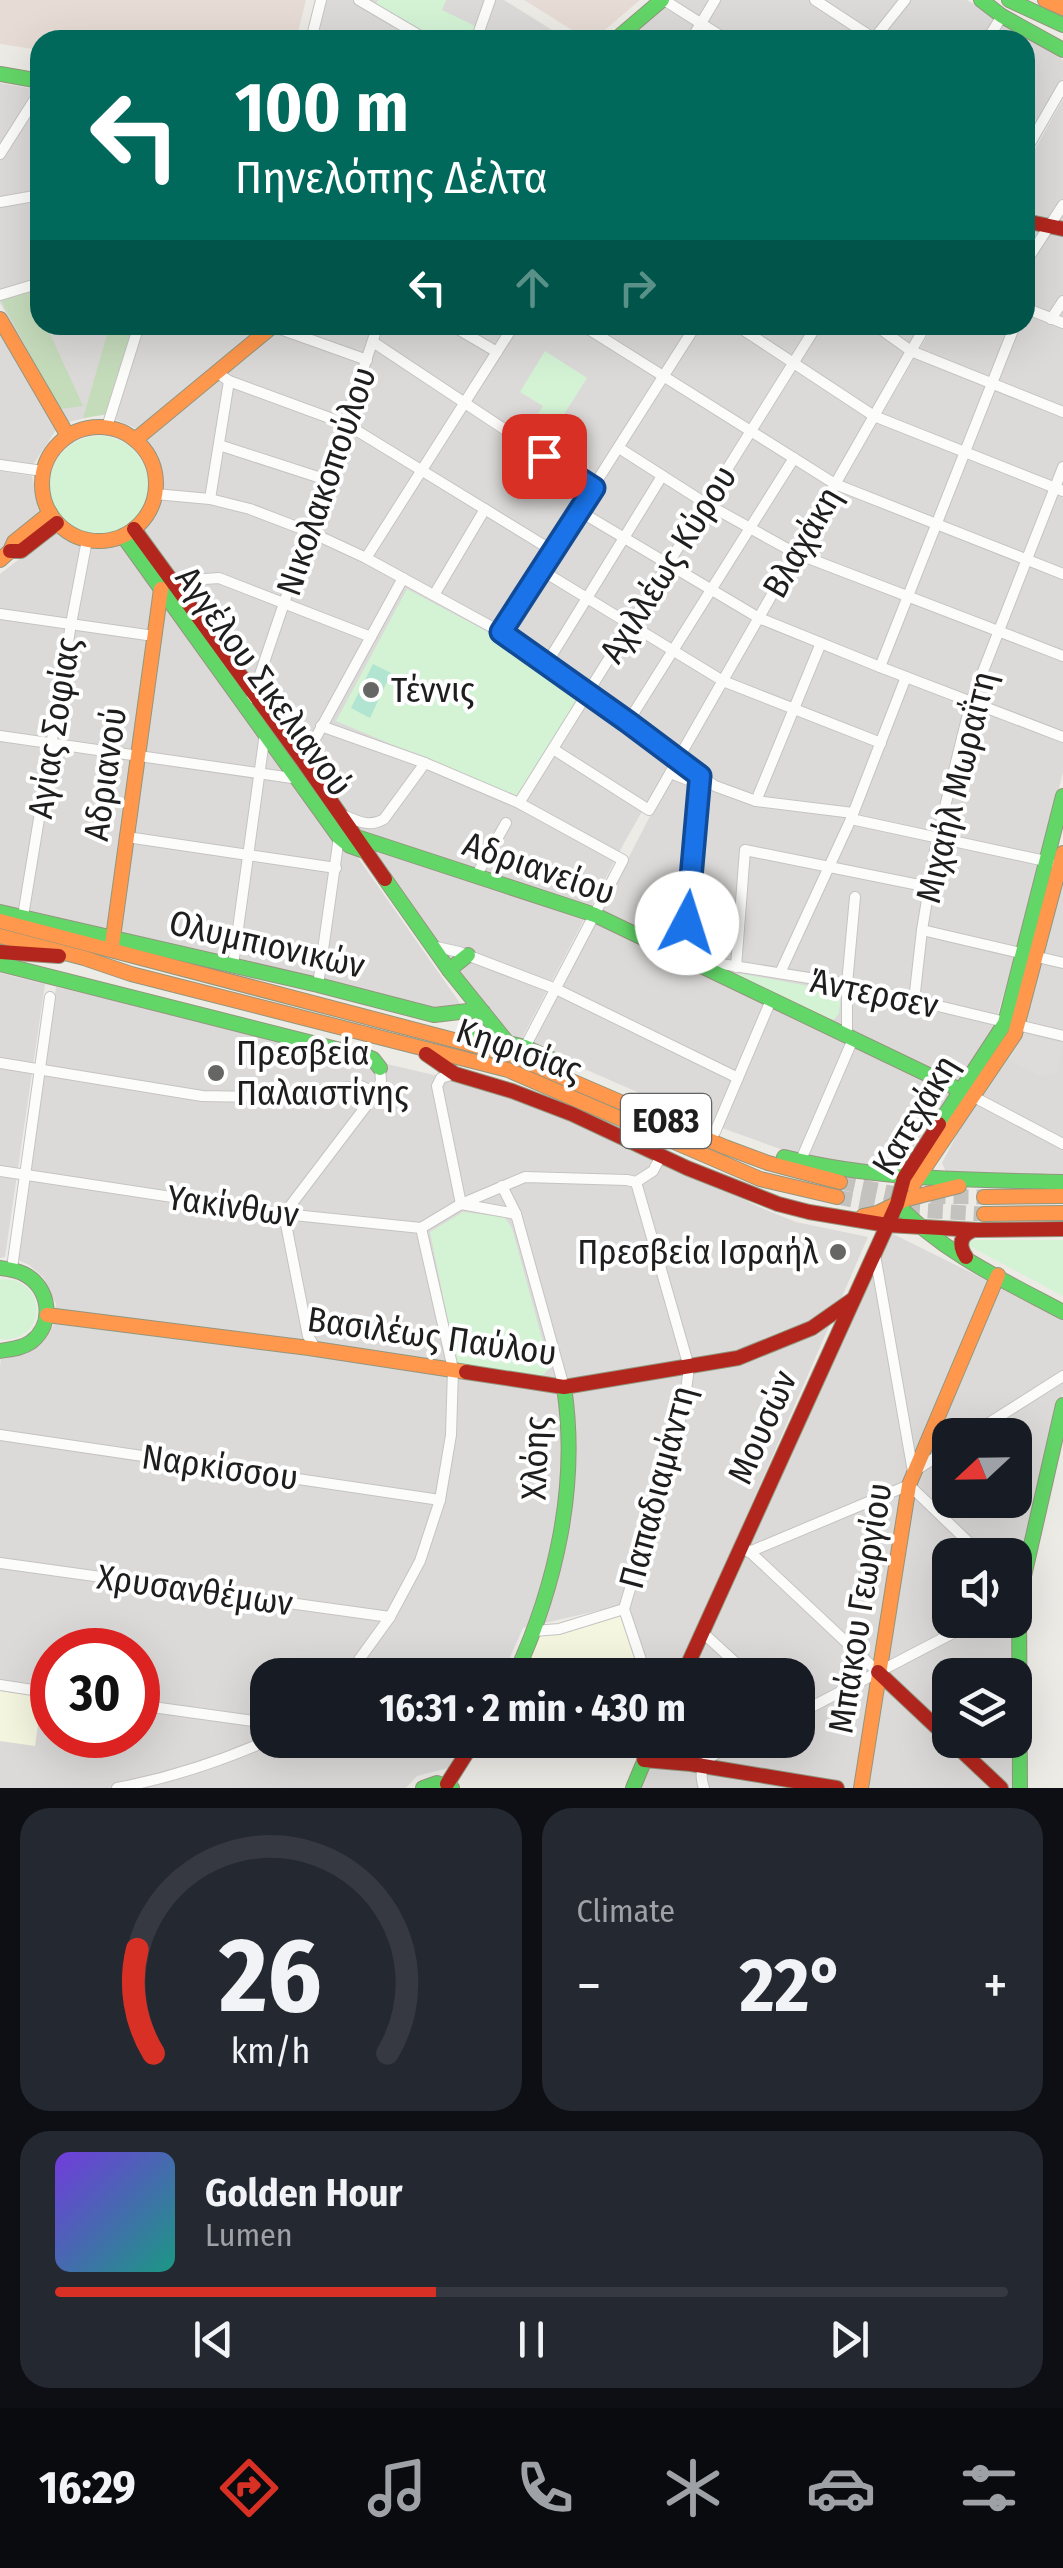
<!DOCTYPE html>
<meta charset="utf-8">
<style>
:root{--surface:#171b24;--page:#242831;--text:#f1f3f6;--muted:#9ea1a6;--line:#363941;--accent:#d93025}
body{margin:0;font-family:"Fira Sans Condensed",sans-serif;background:var(--page);color:var(--text);height:100vh;display:flex;flex-direction:column;font-size:38px;white-space:nowrap}
*{box-sizing:border-box;margin:0}
p{font-size:32px;color:var(--muted)}
.icon{flex:none;width:55px;height:55px;fill:none;stroke:currentColor;stroke-width:2;stroke-linecap:round;stroke-linejoin:round}
.map{position:relative;height:1788px;overflow:hidden}
.sheet{display:flex;flex-direction:column;gap:20px;padding:20px;background:#0d0f14;flex:1}
.sheet>*{flex:none}
.hud{position:absolute;left:30px;top:30px;width:1005px;height:305px;border-radius:30px;box-shadow:0 10px 40px #0002;background:#00695c;color:#fff;overflow:hidden}
.needle{width:65px;rotate:248deg}
.buttons{position:absolute;left:932px;top:1418px;display:grid;gap:20px}
.buttons a{display:grid;place-items:center;width:100px;height:100px;border-radius:20px;background:var(--surface);box-shadow:0 10px 40px #0002;font-size:50px}
.speed{position:absolute;left:30px;top:1628px;display:flex;gap:20px;font-size:50px;font-weight:700;text-align:center}
.speed>*{display:grid;place-content:center;width:130px;height:130px;border-radius:50%;background:var(--surface);box-shadow:0 10px 40px #0002;line-height:1}
.speed .limit{border:15px solid #d22;background:#fff;color:#111}
.pin{position:absolute;display:grid;place-items:center;width:85px;height:85px;color:#fff;margin:-42px;border-radius:20px;box-shadow:0 5px 15px #0006}
.me{position:absolute;width:110px;margin:-55px;rotate:5deg;stroke-linejoin:round;filter:drop-shadow(0 0 8px #0008)}
.turn{display:flex;align-items:center;gap:35px;height:210px;padding:0 40px;font-size:45px}
.turn .icon{width:130px;height:130px;stroke-width:2.5}
.turn b{display:block;font-size:70px;line-height:85px}
.lanes{display:flex;align-items:center;height:95px;padding:0 40px;background:#0003;justify-content:center;gap:50px;direction:ltr}
.lanes .off{opacity:.35}
.big{font-size:75px;font-weight:700;line-height:1.1}
.sheet .card{flex:1;display:flex;flex-direction:column;justify-content:center;gap:15px;min-width:0;padding:0 35px;border-radius:30px;background:var(--page)}
.sheet .dial{align-items:center;gap:0}
.dial svg{height:260px;overflow:visible;fill:none;stroke:var(--line);stroke-width:7;stroke-linecap:round;text-anchor:middle}
.dial text{fill:var(--text);stroke:none}
.song{display:flex;align-items:center;gap:30px}
.cover{width:120px;height:120px;border-radius:15px;background:linear-gradient(135deg,hsl(260 70% 55%),hsl(170 70% 35%))}
.played{height:10px;border-radius:5px;background:linear-gradient(90deg,var(--accent) 40%,var(--line) 40%)}
.keys{display:flex;justify-content:space-around;direction:ltr}
.heat{display:flex;justify-content:space-between;align-items:center;font-size:55px;direction:ltr}
.sheet .tiles{flex:1;display:grid;gap:20px;grid-template-columns:1fr 1fr}
.card:last-child{grid-column:span 2}
.trip{position:absolute;left:250px;top:1658px;width:565px;height:100px;border-radius:30px;background:var(--surface);box-shadow:0 10px 40px #0002;font-weight:700;line-height:100px;text-align:center}
.menu{display:flex;height:160px;justify-content:space-around;align-items:center;background:#090b0e;color:var(--muted)}
.menu .icon{width:70px;height:70px}
.menu .active{color:var(--accent)}
.menu b{font-size:45px;color:var(--text)}
.map>svg:first-child{display:block}
.residential{fill:#dbdad8;fill-rule:evenodd}
.education{fill:#f5f6e0}
.military{fill:#e7dcd5}
.forest{fill:#c5dcbb}
.park{fill:#d4f3d5}
.pitch{fill:#b1e4d1}
.parking{fill:#dddcda}
.lines{fill:none;stroke-linecap:round;stroke-linejoin:round}
.primary-tunnel{stroke:#c3c2be;stroke-width:15;stroke-dasharray:15 8;stroke-linecap:butt}
.street-casing{stroke:#c5c4c2;stroke-width:12}
.fast-casing{stroke:#93967e;stroke-width:16}
.slow-casing{stroke:#93967e;stroke-width:16}
.jam-casing{stroke:#93967e;stroke-width:16}
.street{stroke:#fcfcfb;stroke-width:10}
.fast{stroke:#63d668;stroke-width:14}
.slow{stroke:#ff974d;stroke-width:14}
.jam{stroke:#b3261e;stroke-width:14}
.route-casing{stroke:#114b97;stroke-width:25}
.route{stroke:#1a73e8;stroke-width:18}
.poi-dot{fill:#666664;stroke:#fff;stroke-width:4}
.labels{text-anchor:middle;dominant-baseline:central;stroke-width:8;stroke-linejoin:round;paint-order:stroke}
.shield{fill:#fff;stroke:#626262;stroke-width:2.5}
.shield-label{font-size:32px;font-weight:bold;fill:#1e1e1e}
.street-label{font-size:35px;fill:#1e1e1e;stroke:#fff}
.poi-label{font-size:35px;fill:#1e1e1e;stroke:#fff;text-anchor:start}
</style>
<div class="map">
<svg width="1063" height="1788" viewBox="0 0 1063 1788">
<rect width="100%" height="100%" fill="#ecebe6"/>
<g class="residential">
<path d="M327 0H504L568 40H317Z"/>
<path d="M670 0H967L1063 60V79L1025 148V40H623Z"/>
<path d="M0 83 40 90V325H265L139 430 103 414 68 422 0 303Z"/>
<path d="M1063 99V772L1035 884 993 1031 904 1160 875 1166 811 1160 708 1123 532 1046 668 781 799 547 877 422 934 325H1025V167Z"/>
<path d="M283 325H929L794 544 753 616 623 845 520 1042 514 1041 483 1006 138 529 154 506 159 490V475L153 455 143 440Z"/>
<path d="M0 335 56 430 33 465 0 460Z"/>
<path d="M0 471 32 476 41 516 0 549Z"/>
<path d="M53 533 99 543 117 541 329 833 354 852 462 1006 443 1015 0 911V574Z"/>
<path d="M1063 870V1177L946 1172 942 1163 969 1111 1018 1036Z"/>
<path d="M0 973 45 984 5 1257 0 1258Z"/>
<path d="M56 987 507 1092 685 1170 759 1207 796 1222 868 1237 677 1675H651L627 1604 523 1628 502 1675H268V1740H470L448 1768 417 1776 406 1788H0V1367L1 1358 28 1349 45 1338 54 1324 56 1304 43 1277 29 1265 18 1260ZM52 1650H138V1735H52Z"/>
<path d="M893 1234 1063 1318V1392L1017 1595 1015 1788H640L660 1740H798V1675H688L885 1238ZM950 1435H1015V1500H950ZM950 1555H1015V1620H950ZM950 1675H1015V1740H950Z"/>
</g>
<g class="education">
<path d="M623 1611 644 1675H515L534 1633Z"/>
<path d="M0 1691 42 1697 35 1746 0 1741Z"/>
</g>
<g class="military">
<path d="M0 0H306L296 40H40V50L0 44Z"/>
<path d="M524 0H640L593 40H588Z"/>
</g>
<g class="forest">
<path d="M40 286V325H46L83 406 60 409 0 299Z"/>
<path d="M92 325H136L109 414 83 418 107 335Z"/>
</g>
<g class="park">
<path d="M378 0H446L442 10 475 26 469 40H439L376 4Z"/>
<path d="M545 351 587 378 542 449 524 437 543 406 520 392Z"/>
<circle cx="99" cy="485" r="49"/>
<path d="M407 589 501 639 582 696 517 797 336 721Z"/>
<path d="M742 974 837 991 841 996 839 1013 834 1020 828 1018 733 975Z"/>
<path d="M463 1212 504 1217 512 1228 550 1368 541 1377 457 1364 430 1232Z"/>
<path d="M974 1240H1063V1296L971 1247 969 1243Z"/>
<path d="M0 1279C50 1277 47 1344 0 1339Z"/>
</g>
<path class="pitch" d="M373 664 391 673 370 718 351 708Z"/>
<path class="parking" d="M1021 1034 1063 1043 1057 1073 1041 1076 1006 1058Z"/>
<g class="lines">
<g class="primary-tunnel">
<path d="M840 1182 904 1196 984 1197"/>
<path d="M837 1197 900 1209 984 1214"/>
</g>
<defs>
<g id="street">
<path d="M359 0 427 40"/>
<path d="M664 0 727 40"/>
<path d="M815 0 876 40"/>
<path d="M311 40 321 0"/>
<path d="M476 40 490 0"/>
<path d="M691 40 715 0"/>
<path d="M873 40 905 0"/>
<path d="M987 40 1002 16"/>
<path d="M1025 152 1063 86"/>
<path d="M0 154 40 91"/>
<path d="M0 202 40 195"/>
<path d="M1025 263 1063 205"/>
<path d="M0 295 40 283"/>
<path d="M1025 308 1063 323"/>
<path d="M1051 319 1063 301"/>
<path d="M269 325 367 360"/>
<path d="M451 325 497 352"/>
<path d="M582 325 835 484 1063 574"/>
<path d="M736 325 874 416 1063 491"/>
<path d="M875 325 911 351 1063 412"/>
<path d="M373 342 593 488"/>
<path d="M218 373 229 381 346 424 553 551"/>
<path d="M107 427 139 325"/>
<path d="M219 445 327 480"/>
<path d="M619 448 705 503 795 553 1063 656"/>
<path d="M0 465 43 471"/>
<path d="M155 494 210 499 250 509 310 532 366 558 501 632 715 786 756 801 853 813"/>
<path d="M210 499 229 381"/>
<path d="M579 511 759 618 880 667 1063 737"/>
<path d="M366 558 514 325"/>
<path d="M541 570 723 681 881 743"/>
<path d="M178 590 205 579 219 578 371 637"/>
<path d="M434 595 485 509"/>
<path d="M0 614 154 636"/>
<path d="M501 632 696 325"/>
<path d="M547 663 662 476"/>
<path d="M880 667 1015 325"/>
<path d="M252 698 378 325"/>
<path d="M628 722 794 458"/>
<path d="M321 726 425 763 519 803 623 860 525 1047"/>
<path d="M0 736 299 779"/>
<path d="M553 749 649 810 926 325"/>
<path d="M303 761 403 578"/>
<path d="M670 773 699 784"/>
<path d="M700 776 684 958 847 984 1063 1036"/>
<path d="M756 801 821 643"/>
<path d="M519 803 817 325"/>
<path d="M338 813C354 819 368 829 384 819L425 763"/>
<path d="M851 819 1050 862"/>
<path d="M127 837 336 868"/>
<path d="M476 876 506 823"/>
<path d="M23 916 71 624 87 540"/>
<path d="M922 930 1063 963"/>
<path d="M432 946 459 952 556 989 738 1078"/>
<path d="M233 965 265 733"/>
<path d="M736 967 745 850 929 887"/>
<path d="M780 973 851 819 906 677"/>
<path d="M318 985 339 837"/>
<path d="M914 1001 922 930 937 839 971 702 1063 467"/>
<path d="M847 1036V984L855 897"/>
<path d="M0 1063 202 1096 256 1097 361 1086 376 1093"/>
<path d="M454 1074 441 1078 437 1086 461 1204 516 1214"/>
<path d="M974 1097 1063 1144"/>
<path d="M715 1132 771 1000"/>
<path d="M800 1162 853 1039"/>
<path d="M0 1171 284 1214 421 1228 461 1204 525 1177 627 1180 636 1182 653 1171 661 1156"/>
<path d="M636 1182 689 1367 684 1406 624 1609 646 1675"/>
<path d="M502 1186 516 1214 564 1387"/>
<path d="M875 1255 913 1472 950 1448"/>
<path d="M12 1268 50 997"/>
<path d="M316 1349 308 1336 284 1214 376 1093 381 1081 380 1068"/>
<path d="M0 1435 440 1500"/>
<path d="M970 1435 1063 1376"/>
<path d="M748 1550 878 1672"/>
<path d="M749 1552 909 1485 982 1555"/>
<path d="M0 1563 390 1617"/>
<path d="M535 1631 559 1629 624 1609"/>
<path d="M702 1632 749 1675"/>
<path d="M348 1675 390 1617 420 1561 440 1500 451 1435 453 1369 421 1228"/>
<path d="M0 1685 52 1693"/>
<path d="M138 1705 268 1723"/>
<path d="M798 1714 978 1620"/>
<path d="M117 1788C170 1778 219 1762 269 1740"/>
<path d="M704 1788C693 1756 721 1752 745 1740"/>
</g>
<g id="fast">
<path d="M981 0 1002 16 1063 50"/>
<path d="M1009 0 1063 25"/>
<path d="M615 40 662 0"/>
<path d="M0 74 40 81"/>
<path d="M123 536 339 837 350 846 364 851"/>
<path d="M354 836 595 915 962 1091"/>
<path d="M385 879 449 970 507 1042"/>
<path d="M0 912 318 985 434 1015 468 1011 483 1012"/>
<path d="M0 964 368 1057 373 1059 380 1068"/>
<path d="M449 970 468 955"/>
<path d="M478 1036 525 1047 560 1063"/>
<path d="M939 1124 1005 1023 1063 796"/>
<path d="M784 1157C876 1180 969 1180 1063 1182"/>
<path d="M897 1204C943 1253 1005 1281 1063 1312"/>
<path d="M0 1268C8 1269 17 1270 24 1274 50 1287 55 1324 31 1342 21 1349 11 1349 0 1351"/>
<path d="M515 1675C556 1586 579 1485 564 1387"/>
<path d="M423 1788 437 1783 452 1788"/>
<path d="M633 1788 653 1740"/>
<path d="M1020 1788 1019 1598 1063 1405"/>
</g>
<g id="slow">
<path d="M1045 0 1063 8"/>
<path d="M0 319 68 436"/>
<circle cx="99" cy="484" r="57"/>
<path d="M135 440 274 325"/>
<path d="M0 560 10 551 14 542 50 513"/>
<path d="M0 921 511 1055 725 1147 768 1163 840 1182"/>
<path d="M0 936 84 958 131 974 508 1070 760 1179 837 1197"/>
<path d="M112 945 161 589"/>
<path d="M913 1185 1015 1034 1063 853"/>
<path d="M984 1197 1063 1196"/>
<path d="M984 1214 1063 1213"/>
<path d="M863 1216 877 1213 907 1199 959 1186"/>
<path d="M47 1315 309 1348 466 1372"/>
<path d="M861 1788 909 1485 998 1275"/>
</g>
<g id="jam">
<path d="M1025 221 1063 229"/>
<path d="M134 529 303 761 385 879"/>
<path d="M10 551H21L57 523"/>
<path d="M0 952 59 956"/>
<path d="M426 1054 455 1074 512 1091 572 1114 687 1168 778 1204 809 1212 887 1225 977 1230 1063 1229"/>
<path d="M966 1257C958 1245 960 1235 974 1230"/>
<path d="M466 1372 564 1387 738 1358 812 1328 852 1300"/>
<path d="M878 1672 1001 1788"/>
<path d="M683 1675 897 1204 904 1178 939 1124"/>
<path d="M644 1760 691 1764 837 1788"/>
<path d="M447 1784 475 1740"/>
</g>
</defs>
<use href="#street" class="street-casing"/>
<use href="#fast" class="fast-casing"/>
<use href="#slow" class="slow-casing"/>
<use href="#jam" class="jam-casing"/>
<use href="#street" class="street"/>
<use href="#fast" class="fast"/>
<use href="#slow" class="slow"/>
<use href="#jam" class="jam"/>
</g>
<g class="lines">
<defs>
<path id="route" d="M544 456 594 488 501 632 628 722 700 776 687 923"/>
</defs>
<use href="#route" class="route-casing"/>
<use href="#route" class="route"/>
</g>
<g class="poi-dot">
<circle cx="371" cy="690" r="10"/>
<circle cx="216" cy="1073" r="10"/>
<circle cx="838" cy="1252" r="10"/>
</g>
<g class="labels">
<rect class="shield" x="621" y="1094" width="90" height="54" rx="8"/>
<g class="shield-label">
<text x="666" y="1121">ΕΟ83</text>
</g>
<g class="street-label">
<text transform="translate(326 481) rotate(-71)">Νικολακοπούλου</text>
<text transform="translate(802 542) rotate(-60)">Βλαχάκη</text>
<text transform="translate(668 564) rotate(-58)">Αχιλλέως Κύρου</text>
<text transform="translate(264 681) rotate(54)">Αγγέλου Σικελιανού</text>
<text transform="translate(54 728) rotate(-81)">Αγίας Σοφίας</text>
<text transform="translate(105 774) rotate(-82)">Αδριανού</text>
<text transform="translate(956 787) rotate(-76)">Μιχαήλ Μωραΐτη</text>
<text transform="translate(539 868) rotate(19)">Αδριανείου</text>
<text transform="translate(267 944) rotate(13)">Ολυμπιονικών</text>
<text transform="translate(874 993) rotate(12)">Άντερσεν</text>
<text transform="translate(519 1050) rotate(19)">Κηφισίας</text>
<text transform="translate(915 1115) rotate(-59)">Κατεχάκη</text>
<text transform="translate(233 1206) rotate(8)">Υακίνθων</text>
<text transform="translate(432 1336) rotate(8)">Βασιλέως Παύλου</text>
<text transform="translate(762 1427) rotate(-66)">Μουσών</text>
<text transform="translate(535 1458) rotate(-88)">Χλόης</text>
<text transform="translate(220 1467) rotate(8)">Ναρκίσσου</text>
<text transform="translate(657 1487) rotate(-75)">Παπαδιαμάντη</text>
<text transform="translate(195 1590) rotate(8)">Χρυσανθέμων</text>
<text transform="translate(860 1608) rotate(-81)">Μπάκου Γεωργίου</text>
</g>
<g class="poi-label">
<text x="391" y="690">Τέννις</text>
<text x="236" y="1053">Πρεσβεία<tspan x="236" dy="40">Παλαιστίνης</tspan></text>
<text x="818" y="1252" text-anchor="end">Πρεσβεία Ισραήλ</text>
</g>
</g>
</svg>
<div class="buttons">
<a><svg class="needle" viewBox="-14 -14 28 28"><path d="M0-13l5 13h-10z" fill="#e53935"/><path d="M0 13l5-13h-10z" fill="#9ea1a6"/></svg></a>
<a><svg class="icon" aria-label="sound" viewBox="0 0 24 24"><path d="M4 9h4l5-4v14l-5-4H4zM17 9q2 3 0 6"/></svg></a>
<a><svg class="icon" aria-label="layers" viewBox="0 0 24 24"><path d="M12 4l9 5-9 5-9-5zM3 14l9 5 9-5"/></svg></a>
</div>
<div class="speed"><div class="limit">30</div></div>
<div class="pin" style="left:544px;top:456px;background:#d93025"><svg class="icon" aria-label="arrive" viewBox="0 0 24 24"><path d="M6 21V4h12l-3 4 3 4H6"/></svg></div>
<svg class="me" style="left:687px;top:923px" viewBox="-20 -20 40 40"><circle r="19" fill="#fff"/><path d="M0-13L10 11 0 6-10 11z" fill="#1a73e8"/></svg>
<div class="trip">16:31 · 2 min · 430 m</div>
<div class="hud">
<div class="turn"><svg class="icon" aria-label="left" viewBox="0 0 24 24"><path d="M17 20v-9H6M10 6l-5 5 5 5"/></svg><div><b>100 m</b>Πηνελόπης Δέλτα</div></div>
<div class="lanes"><svg class="icon" aria-label="left" viewBox="0 0 24 24"><path d="M17 20v-9H6M10 6l-5 5 5 5"/></svg><svg class="icon off" aria-label="ahead" viewBox="0 0 24 24"><path d="M12 20V5M6 11l6-6 6 6"/></svg><svg class="icon off" aria-label="right" viewBox="0 0 24 24"><path d="M7 20v-9h11M14 6l5 5-5 5"/></svg></div>
</div>
</div>
<section class="sheet">
<div class="tiles">
<div class="card dial"><svg viewBox="0 0 100 80">
<path d="M14 69A42 42 0 1 1 86 69"/>
<path d="M14 69A42 42 0 0 1 9 37" stroke="#d93025"/>
<text x="50" y="56" font-size="32" font-weight="700">26</text>
<text x="50" y="72" font-size="11">km/h</text>
</svg></div>
<div class="card"><p>Climate</p>
<div class="heat"><a>−</a><b class="big">22°</b><a>+</a></div>
</div>
<div class="card">
<div class="song"><i class="cover"></i><div><b>Golden Hour</b><p>Lumen</p></div></div>
<div class="played"></div>
<div class="keys"><svg class="icon" aria-label="previous" viewBox="0 0 24 24"><path d="M18 5L8 12l10 7zM5 5v14"/></svg><svg class="icon" aria-label="pause" viewBox="0 0 24 24"><path d="M8 5v14M16 5v14"/></svg><svg class="icon" aria-label="next" viewBox="0 0 24 24"><path d="M6 5l10 7-10 7zM19 5v14"/></svg></div>
</div>
</div>
</section>
<nav class="menu">
<b>16:29</b>
<svg class="icon active" aria-label="directions" viewBox="0 0 24 24"><path d="M12 3l9 9-9 9-9-9zM9 14v-3h6M13 9l2 2-2 2"/></svg>
<svg class="icon" aria-label="music" viewBox="0 0 24 24"><path d="M9 18V5l10-2v13"/><circle cx="6" cy="18" r="3"/><circle cx="16" cy="16" r="3"/></svg>
<svg class="icon" aria-label="phone" viewBox="0 0 24 24"><path d="M5 4h4l2 5-3 2q2 4 5 5l2-3 5 2v4C11 20 4 13 5 4z"/></svg>
<svg class="icon" aria-label="climate" viewBox="0 0 24 24"><path d="M12 3v18M4 7l16 10M4 17L20 7"/></svg>
<svg class="icon" aria-label="car" viewBox="0 0 24 24"><path d="M5 17H2v-5l4-1 3-4h7l3 4 3 1v5h-3M9 17h6M6 11h13"/><circle cx="7" cy="17" r="2"/><circle cx="17" cy="17" r="2"/></svg>
<svg class="icon" aria-label="filters" viewBox="0 0 24 24"><path d="M4 7h16M4 17h16"/><circle cx="9" cy="7" r="2"/><circle cx="15" cy="17" r="2"/></svg>
</nav>
